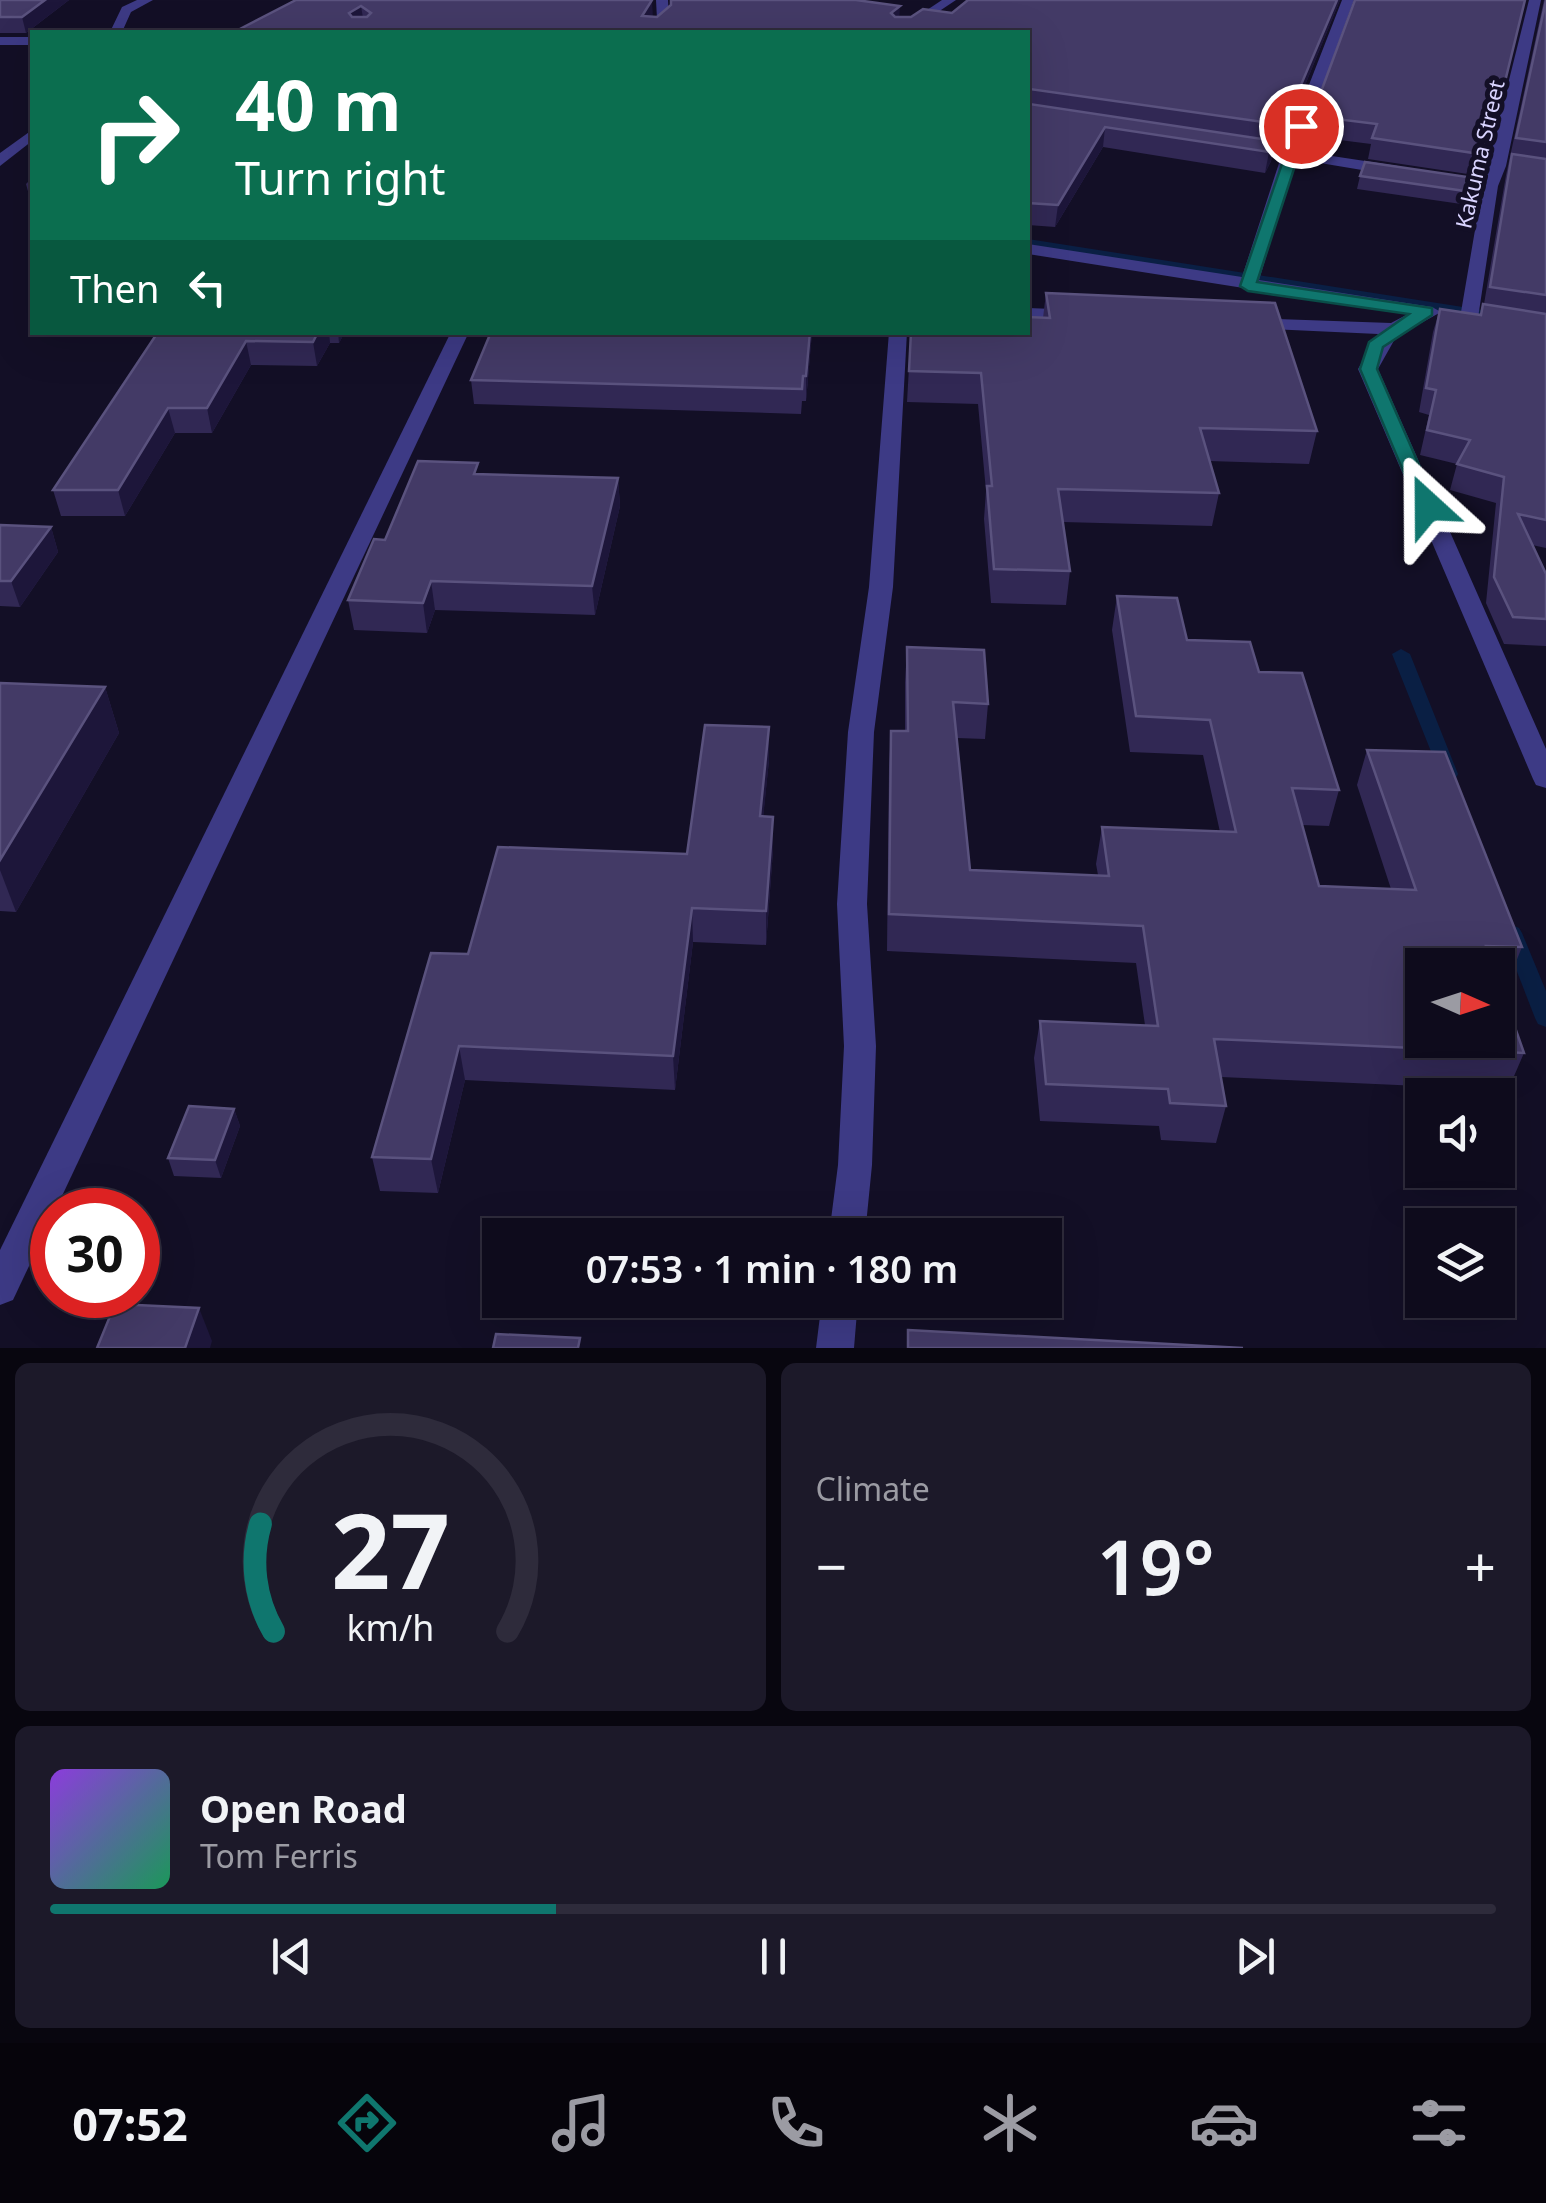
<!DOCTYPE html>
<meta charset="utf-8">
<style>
:root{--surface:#0e0b1c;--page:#1c1929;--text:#f1f3f6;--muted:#9b9ba3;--line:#2e2b3b;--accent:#0f766e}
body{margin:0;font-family:"Noto Sans",sans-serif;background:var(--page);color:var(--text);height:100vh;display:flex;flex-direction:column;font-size:38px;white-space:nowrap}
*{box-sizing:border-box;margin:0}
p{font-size:32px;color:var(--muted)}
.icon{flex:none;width:55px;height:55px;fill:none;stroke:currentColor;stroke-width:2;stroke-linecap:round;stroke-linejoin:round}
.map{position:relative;height:1348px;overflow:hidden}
.panel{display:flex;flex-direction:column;gap:15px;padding:15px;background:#08060f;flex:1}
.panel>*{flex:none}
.guide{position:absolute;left:30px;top:30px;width:1000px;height:305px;border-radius:0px;box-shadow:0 10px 40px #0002,0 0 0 2px var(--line);background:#0b6e4f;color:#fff;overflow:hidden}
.needle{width:65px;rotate:93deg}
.fabs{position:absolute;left:1405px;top:948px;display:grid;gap:20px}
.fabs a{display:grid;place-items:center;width:110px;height:110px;border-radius:0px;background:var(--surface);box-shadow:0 10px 40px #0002,0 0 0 2px var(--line);font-size:50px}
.speed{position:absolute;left:30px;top:1188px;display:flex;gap:20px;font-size:50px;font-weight:700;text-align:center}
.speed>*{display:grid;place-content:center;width:130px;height:130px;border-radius:50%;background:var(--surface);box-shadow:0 10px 40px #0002,0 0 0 2px var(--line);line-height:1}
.speed .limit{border:15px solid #d22;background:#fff;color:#111}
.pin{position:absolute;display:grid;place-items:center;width:85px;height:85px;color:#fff;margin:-42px;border:5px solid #fff;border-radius:50%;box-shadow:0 2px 10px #0007}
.me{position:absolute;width:110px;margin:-55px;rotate:336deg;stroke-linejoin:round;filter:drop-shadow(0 0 8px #0008)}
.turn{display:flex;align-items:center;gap:35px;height:210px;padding:0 40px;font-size:45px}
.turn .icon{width:130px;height:130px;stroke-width:2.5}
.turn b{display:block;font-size:70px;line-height:85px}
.then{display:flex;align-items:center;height:95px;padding:0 40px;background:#0003;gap:20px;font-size:38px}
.big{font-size:75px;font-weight:600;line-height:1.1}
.panel .tile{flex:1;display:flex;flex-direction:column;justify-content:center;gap:15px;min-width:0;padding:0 35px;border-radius:15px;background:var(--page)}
.panel .dial{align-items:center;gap:0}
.dial svg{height:260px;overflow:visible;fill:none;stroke:var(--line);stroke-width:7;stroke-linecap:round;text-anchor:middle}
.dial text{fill:var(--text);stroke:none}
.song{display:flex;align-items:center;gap:30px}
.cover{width:120px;height:120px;border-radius:15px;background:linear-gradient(135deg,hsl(270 70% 55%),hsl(150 70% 35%))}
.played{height:10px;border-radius:5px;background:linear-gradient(90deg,var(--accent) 35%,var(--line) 35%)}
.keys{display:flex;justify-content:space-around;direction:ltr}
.heat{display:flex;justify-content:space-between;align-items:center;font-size:55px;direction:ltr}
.panel .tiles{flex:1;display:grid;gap:15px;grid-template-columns:1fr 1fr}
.tile:last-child{grid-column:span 2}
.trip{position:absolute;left:482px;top:1218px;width:580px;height:100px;border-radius:0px;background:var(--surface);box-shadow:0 10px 40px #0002,0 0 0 2px var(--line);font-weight:600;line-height:100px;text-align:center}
.menu{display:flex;height:160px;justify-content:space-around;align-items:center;background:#06040b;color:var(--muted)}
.menu .icon{width:70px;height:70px}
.menu .on{color:var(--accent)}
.menu b{font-size:45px;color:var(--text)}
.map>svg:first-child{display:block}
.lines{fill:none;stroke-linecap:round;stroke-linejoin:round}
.stream{fill:#0a1f44;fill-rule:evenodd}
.minor{fill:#3d3a85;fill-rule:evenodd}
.wall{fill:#312854;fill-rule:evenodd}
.shaded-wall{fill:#1d163a}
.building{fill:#433a66;stroke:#5a527e;stroke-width:2.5;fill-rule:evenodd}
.route{fill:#0f766e;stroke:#0a4d48;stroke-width:2.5}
.labels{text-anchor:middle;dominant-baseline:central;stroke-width:10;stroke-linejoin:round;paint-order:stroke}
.far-street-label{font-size:22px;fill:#d9d4ff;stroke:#130f26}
</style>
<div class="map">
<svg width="1546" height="1348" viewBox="0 0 1546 1348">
<rect width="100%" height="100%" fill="#130f26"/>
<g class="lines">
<g class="stream">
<path d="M1028 239 1482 310 1488 314 1482 318 1028 247Z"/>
<path d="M1401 649 1410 654 1458 774 1456 778 1449 780 1440 774 1392 654Z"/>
<path d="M1512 925 1519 928 1522 933 1546 991V1027L1538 1024 1535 1018 1502 933 1505 928Z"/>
</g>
<g class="minor">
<path d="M137 0H153L131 12 122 32H110L122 7Z"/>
<path d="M656 0H668L669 20 658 32H645L657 19Z"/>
<path d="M942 0H956L908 32H894Z"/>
<path d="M1342 0H1354L1299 151 1398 166 1406 171 1398 176 1296 159 1259 280 1432 307 1441 312 1396 337 1378 369 1546 749V788L1536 785 1533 779 1358 369 1378 334 1248 328 1239 323 1248 318 1391 323 1408 314 1028 254V244L1242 277 1281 157 1233 146 1240 142 1284 149Z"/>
<path d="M1529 0H1541L1506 166 1498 186 1478 318 1469 323 1460 318 1482 189 1440 179 1448 174 1484 180Z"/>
<rect x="0" y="37" width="32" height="8"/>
<path d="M32 130V141L0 166V153Z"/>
<path d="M1028 308 1079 310 1088 315 1079 320 1028 318Z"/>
<path d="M451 332H469L13 1300 0 1305V1250Z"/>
<path d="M889 332H907L893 587 874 732 867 904 876 1046 872 1165 865 1235H829L838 1165 844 1046 837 904 848 732 869 587Z"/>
<path d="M822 1300H858L854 1348H816Z"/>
</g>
</g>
<g class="wall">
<path d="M0 0H69L26 33H0Z"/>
<path d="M296 0 653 17H899L952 13 1340 0 1280 146 1274 145 1271 161 1265 173 1103 147 1055 227 1028 225V32H234Z"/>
<path d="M1355 0 1487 155 1481 176 1368 159 1371 144 1308 136 1312 116Z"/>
<path d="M1544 0H1546V548L1532 545 1546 619V646L1504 644 1486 603 1496 503 1450 490 1457 464 1420 455 1429 415 1419 412 1433 332 1440 309 1480 315 1484 304 1506 175Z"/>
<path d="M1360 176 1479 193 1475 206 1357 189Z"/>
<path d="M32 178V206L26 184Z"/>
<path d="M1046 293 1317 431 1309 464 1209 461 1219 493 1212 526 1063 522 1070 571 1066 605 991 603 984 519 986 491 978 404 907 402 911 332 1043 318Z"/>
<path d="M158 332H345L339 343H330L317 366 251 365 212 433H175L125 516H61L53 490Z"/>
<path d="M491 332H812L806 401H802L801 414 474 404 471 380Z"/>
<path d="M479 474 618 478 620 506 595 615 435 610 427 633 354 630 348 600 385 540Z"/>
<path d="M0 525 51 527 58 552 20 607 0 606Z"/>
<path d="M1117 596 1187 640 1259 672 1339 790 1329 826 1302 825 1319 886 1391 889 1357 785 1367 750 1522 947 1507 984H1499L1524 1053 1508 1090 1221 1077 1226 1106 1216 1143 1161 1140 1159 1126 1040 1121 1034 1058 1040 1021 1145 1025 1136 963 887 951 889 766 891 731H905V682L907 647 988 704 985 739 957 738 970 870 1098 875 1096 864 1102 827 1220 832 1203 755 1130 752 1112 630ZM1422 965H1498V1040Z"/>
<path d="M0 683 105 687 119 733 16 912 0 911Z"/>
<path d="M769 727V760L763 817 773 850 766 945 693 942 675 1090 465 1080 438 1193 380 1191 372 1157 468 954 687 854Z"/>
<path d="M234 1109 240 1126 221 1178 174 1176 168 1158Z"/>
</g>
<g class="shaded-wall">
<path d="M45 0H69L26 33 22 17Z"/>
<path d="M652 0 653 18 642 16Z"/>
<path d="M1337 0H1340L1280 146 1284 125Z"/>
<path d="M361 6 364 24 351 31 349 13Z"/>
<path d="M900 6 899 24 891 13Z"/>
<path d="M1105 127 1103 147 1055 227 1058 205Z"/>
<path d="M1275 141 1271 161 1265 173 1269 152Z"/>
<path d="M318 332H329L330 343 317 366 313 342Z"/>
<path d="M338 332H345L339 343Z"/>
<path d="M810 332H812L806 401V376Z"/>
<path d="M246 341 251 365 212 433 207 408Z"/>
<path d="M168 408 175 433 125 516 118 490Z"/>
<path d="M618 478 620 506 595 615 592 586Z"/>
<path d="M51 527 58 552 20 607 11 581Z"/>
<path d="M431 581 435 610 427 633 423 603Z"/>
<path d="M105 687 119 733 16 912 0 870V860Z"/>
<path d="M769 727V760L760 850V816Z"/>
<path d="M773 817V850L766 945V911Z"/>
<path d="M692 908 693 942 675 1090 673 1056Z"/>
<path d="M459 1046 465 1080 438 1193 431 1159Z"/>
<path d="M234 1109 240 1126 221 1178 215 1160Z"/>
<path d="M199 1308 212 1341 210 1348H185Z"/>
</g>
<g class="building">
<path d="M0 0H45L22 17H0Z"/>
<path d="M296 0H652L642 16 657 17 671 5V0H856L900 6 891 13 895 17H911L923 9 952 13 968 0H1337L1284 125 1030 89 1028 91V32H234ZM361 6 371 13 367 17H352L349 13Z"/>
<path d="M1355 0H1525L1487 155 1372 138 1377 124 1312 116Z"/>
<path d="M1546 0V142L1516 138Z"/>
<path d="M1028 97 1029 104 1275 141 1269 152 1105 127 1058 205 1028 203Z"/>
<path d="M1512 154 1546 159V295L1490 287Z"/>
<path d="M1365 162 1481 179 1479 193 1360 176Z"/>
<path d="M1046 293 1275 303 1317 431 1200 428 1219 493 1058 489 1070 571 994 569 987 486H992L981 373 909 371 911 332H1028V317L1050 318Z"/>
<path d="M1483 304 1546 314V520L1518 514 1546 574V619L1513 617 1494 577 1504 477 1457 464 1470 440 1427 430 1436 390 1426 388 1440 309 1481 315Z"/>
<path d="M158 332H318L313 342 246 341 207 408H168L118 490H53Z"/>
<path d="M491 332H810L806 376H803L802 389 471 380Z"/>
<path d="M418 461 478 463 474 474 618 478 592 586 431 581 423 603 348 600 374 539 385 540Z"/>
<path d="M0 525 51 527 11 581H0Z"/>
<path d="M1117 596 1177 598 1187 640 1250 642 1259 672 1302 673 1339 790 1292 788 1319 886 1416 890 1367 750 1445 752 1522 947 1486 946 1492 965H1422V1040H1498V979L1524 1053 1214 1039 1226 1106 1170 1103 1168 1089 1046 1084 1040 1021 1158 1026 1143 926 889 914 891 731H908L907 647 984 650 988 704 953 702 970 870 1109 876 1102 827 1236 832 1210 720 1136 716Z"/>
<path d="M0 683 105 687 0 860Z"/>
<path d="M705 725 769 727 760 816 773 817 766 911 692 908 673 1056 459 1046 431 1159 372 1157 431 953 468 954 498 847 687 854Z"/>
<path d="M189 1106 234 1109 215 1160 168 1158Z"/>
<path d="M115 1304 199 1308 185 1348H97Z"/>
<path d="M908 1330 1243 1348H908Z"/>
<path d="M496 1334 580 1338 578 1348H493Z"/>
</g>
<path class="route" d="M1301 123 1308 126 1257 282 1432 308V315L1383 347 1377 369 1437 506 1435 510H1420L1418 506 1360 369 1369 342 1409 314 1248 291 1240 286 1295 126Z"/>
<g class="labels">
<g class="far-street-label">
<text transform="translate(1479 154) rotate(-77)">Kakuma Street</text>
</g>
</g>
</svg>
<div class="fabs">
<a><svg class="needle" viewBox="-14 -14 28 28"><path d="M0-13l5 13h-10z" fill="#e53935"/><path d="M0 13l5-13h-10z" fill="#9b9ba3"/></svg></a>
<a><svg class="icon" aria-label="sound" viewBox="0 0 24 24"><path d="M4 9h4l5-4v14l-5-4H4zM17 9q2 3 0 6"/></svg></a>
<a><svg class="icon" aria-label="layers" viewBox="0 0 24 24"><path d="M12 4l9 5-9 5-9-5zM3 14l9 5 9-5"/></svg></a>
</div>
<div class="speed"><div class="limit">30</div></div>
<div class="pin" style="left:1301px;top:126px;background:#d93025"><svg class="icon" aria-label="arrive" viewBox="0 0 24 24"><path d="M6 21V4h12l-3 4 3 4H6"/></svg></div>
<svg class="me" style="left:1428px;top:506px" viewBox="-20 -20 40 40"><path d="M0-17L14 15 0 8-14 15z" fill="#0f766e" stroke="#fff" stroke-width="4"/></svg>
<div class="trip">07:53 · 1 min · 180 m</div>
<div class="guide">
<div class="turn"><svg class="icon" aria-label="right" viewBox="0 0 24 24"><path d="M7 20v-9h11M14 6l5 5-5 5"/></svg><div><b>40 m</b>Turn right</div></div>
<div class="then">Then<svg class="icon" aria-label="left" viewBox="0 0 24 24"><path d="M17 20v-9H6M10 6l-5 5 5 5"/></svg></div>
</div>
</div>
<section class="panel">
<div class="tiles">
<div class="tile dial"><svg viewBox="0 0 100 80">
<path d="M14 69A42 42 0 1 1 86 69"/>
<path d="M14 69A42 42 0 0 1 10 36" stroke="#0f766e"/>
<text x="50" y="56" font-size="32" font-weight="700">27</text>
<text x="50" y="72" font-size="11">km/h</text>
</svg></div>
<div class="tile"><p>Climate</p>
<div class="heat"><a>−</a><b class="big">19°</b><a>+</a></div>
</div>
<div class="tile">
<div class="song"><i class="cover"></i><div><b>Open Road</b><p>Tom Ferris</p></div></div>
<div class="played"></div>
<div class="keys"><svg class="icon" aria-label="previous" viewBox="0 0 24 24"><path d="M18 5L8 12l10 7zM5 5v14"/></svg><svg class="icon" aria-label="pause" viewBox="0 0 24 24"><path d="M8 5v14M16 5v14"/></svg><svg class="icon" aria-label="next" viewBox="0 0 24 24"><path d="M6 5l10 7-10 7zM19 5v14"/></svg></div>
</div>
</div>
</section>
<nav class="menu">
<b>07:52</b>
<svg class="icon on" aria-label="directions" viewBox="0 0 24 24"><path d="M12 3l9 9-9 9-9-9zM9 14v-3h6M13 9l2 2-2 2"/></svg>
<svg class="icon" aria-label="music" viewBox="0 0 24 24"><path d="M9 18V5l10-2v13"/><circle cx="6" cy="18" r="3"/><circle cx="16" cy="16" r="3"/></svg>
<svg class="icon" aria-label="phone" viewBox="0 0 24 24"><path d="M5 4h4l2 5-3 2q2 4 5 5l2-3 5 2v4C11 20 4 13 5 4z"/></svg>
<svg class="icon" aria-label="climate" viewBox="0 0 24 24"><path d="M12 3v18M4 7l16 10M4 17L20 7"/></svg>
<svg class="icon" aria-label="car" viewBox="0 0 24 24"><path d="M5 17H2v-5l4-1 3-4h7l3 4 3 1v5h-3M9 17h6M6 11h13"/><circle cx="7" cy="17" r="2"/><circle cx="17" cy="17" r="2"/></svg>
<svg class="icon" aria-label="filters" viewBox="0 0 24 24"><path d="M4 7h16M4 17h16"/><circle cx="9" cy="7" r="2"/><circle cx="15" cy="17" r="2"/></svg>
</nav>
